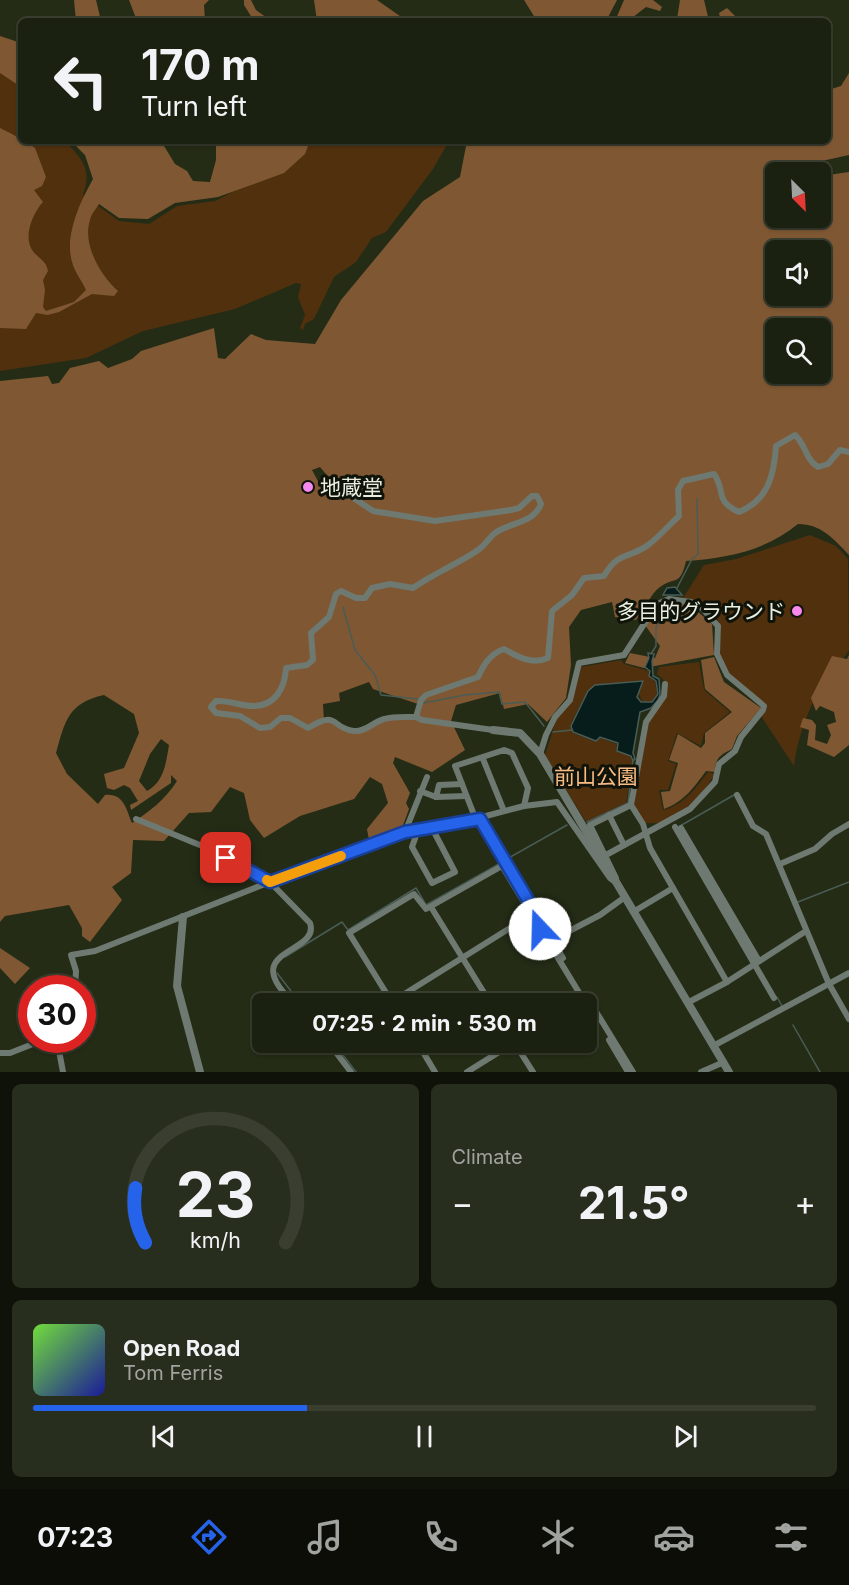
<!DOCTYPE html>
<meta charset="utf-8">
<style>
:root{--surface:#1b2110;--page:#282e1e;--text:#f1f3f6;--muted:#a0a39f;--line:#393e30;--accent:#2563eb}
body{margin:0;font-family:Inter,"Noto Sans JP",sans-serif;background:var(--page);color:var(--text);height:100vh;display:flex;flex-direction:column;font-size:22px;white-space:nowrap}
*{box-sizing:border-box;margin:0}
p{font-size:20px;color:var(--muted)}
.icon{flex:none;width:33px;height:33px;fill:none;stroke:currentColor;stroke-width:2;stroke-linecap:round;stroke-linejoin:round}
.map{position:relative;height:1072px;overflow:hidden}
.side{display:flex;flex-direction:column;gap:12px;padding:12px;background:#0f1209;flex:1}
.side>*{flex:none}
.hud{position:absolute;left:18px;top:18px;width:813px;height:126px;border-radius:9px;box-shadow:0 2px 4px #0004,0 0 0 2px var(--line);background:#1b2110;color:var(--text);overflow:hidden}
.needle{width:39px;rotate:156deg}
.tools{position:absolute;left:765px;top:162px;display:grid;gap:12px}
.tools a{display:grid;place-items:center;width:66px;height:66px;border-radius:9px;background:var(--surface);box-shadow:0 2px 4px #0004,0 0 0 2px var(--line);font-size:30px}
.speed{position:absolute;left:18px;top:975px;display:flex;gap:12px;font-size:30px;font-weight:700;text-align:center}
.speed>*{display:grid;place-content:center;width:78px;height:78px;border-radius:50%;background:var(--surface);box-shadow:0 2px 4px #0004,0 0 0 2px var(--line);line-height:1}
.speed .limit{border:9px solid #d22;background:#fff;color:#111}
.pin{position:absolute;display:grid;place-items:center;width:51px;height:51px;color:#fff;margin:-26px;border-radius:12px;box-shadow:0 3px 9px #0006}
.me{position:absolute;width:66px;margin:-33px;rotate:339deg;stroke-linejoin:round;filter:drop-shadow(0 0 4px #0008)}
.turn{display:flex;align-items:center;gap:21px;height:126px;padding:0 24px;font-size:27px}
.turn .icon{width:78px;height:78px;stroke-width:2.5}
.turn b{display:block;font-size:42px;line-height:51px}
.big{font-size:45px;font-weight:700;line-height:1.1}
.side .widget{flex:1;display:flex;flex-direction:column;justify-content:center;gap:9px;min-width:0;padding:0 21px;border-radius:9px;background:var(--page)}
.side .dial{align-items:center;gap:0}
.dial svg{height:156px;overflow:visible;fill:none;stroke:var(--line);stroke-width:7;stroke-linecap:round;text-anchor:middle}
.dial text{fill:var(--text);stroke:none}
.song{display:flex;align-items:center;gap:18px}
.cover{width:72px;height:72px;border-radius:9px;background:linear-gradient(135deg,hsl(100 70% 55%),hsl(240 70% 35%))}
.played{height:6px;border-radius:3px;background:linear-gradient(90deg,var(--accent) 35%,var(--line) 35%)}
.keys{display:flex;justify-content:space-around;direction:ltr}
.heat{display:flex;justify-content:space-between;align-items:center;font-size:33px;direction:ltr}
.side .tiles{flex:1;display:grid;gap:12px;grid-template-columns:1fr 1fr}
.widget:last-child{grid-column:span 2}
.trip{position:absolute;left:252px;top:993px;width:345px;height:60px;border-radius:9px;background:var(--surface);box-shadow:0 2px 4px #0004,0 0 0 2px var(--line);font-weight:700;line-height:60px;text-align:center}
.menu{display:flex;height:96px;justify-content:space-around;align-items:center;background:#0b0d06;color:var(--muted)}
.menu .icon{width:42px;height:42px}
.menu .selected{color:var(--accent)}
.menu b{font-size:27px;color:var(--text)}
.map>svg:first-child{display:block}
.green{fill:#51300d}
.forest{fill:#7f5833;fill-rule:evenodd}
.water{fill:#061d1b;stroke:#4a5c56;stroke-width:1.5}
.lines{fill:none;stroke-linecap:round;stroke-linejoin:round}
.stream{stroke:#4a5c56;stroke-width:1.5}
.minor{stroke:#6e7971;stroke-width:6}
.tertiary{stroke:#6e7971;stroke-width:8}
.route-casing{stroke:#184099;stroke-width:15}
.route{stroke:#2563eb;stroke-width:10}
.slow{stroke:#f59e0b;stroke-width:10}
.poi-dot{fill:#f689ee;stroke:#0f1309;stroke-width:2}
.labels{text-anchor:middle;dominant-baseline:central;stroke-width:6;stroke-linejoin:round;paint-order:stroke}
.poi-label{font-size:21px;fill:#e9eee1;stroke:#0f1309;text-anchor:start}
.park-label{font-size:21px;fill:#fabb82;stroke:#0f1309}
</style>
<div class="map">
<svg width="849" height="1072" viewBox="0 0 849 1072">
<rect width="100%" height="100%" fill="#242c16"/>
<g class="green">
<path d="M0 65 21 82V141H65C83 160 92 169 83 195L119 221 149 224 177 206 215 201 250 183 310 141H449L433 169 386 232 372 238 356 262 334 277 314 319 305 324 303 330 300 328 305 315 298 297 301 284 296 283 235 309 143 331 86 358 0 371Z"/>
<path d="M810 535 836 546 848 559 849 650C845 658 839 661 834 668 813 695 798 733 794 766L761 716 767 708 766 704C747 691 725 676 719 653 717 645 721 638 721 630 721 614 697 601 683 598L704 565 736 559Z"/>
<path d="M621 660 624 664 649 671V676L655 682 657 694 651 702 642 701 638 692 644 681 595 685 587 691 570 726 573 733 596 742 600 738 617 744 616 751 630 756 633 763 626 803 586 822 545 755 557 718 573 699 581 667Z"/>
<path d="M699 662 704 690 730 712 704 733 701 746 677 733 668 761 676 764 668 790H659L663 810C684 805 695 789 708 772L715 774C701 797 676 827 646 823L633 806 649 720 666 696V682L657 674 659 667Z"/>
</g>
<g class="forest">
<path d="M74 0H96L101 21H76Z"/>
<path d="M129 0H209L204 5 205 21H137Z"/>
<path d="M244 0H251L256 10 271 21H254L244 5Z"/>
<path d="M314 0H377L407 21H317Z"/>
<path d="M524 0H617L606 21H537Z"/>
<path d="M624 0H653L662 7 660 11 646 7 628 21H615Z"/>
<path d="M680 0H704L709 21H634L647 16 677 19Z"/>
<path d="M727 8 740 21H721L719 13Z"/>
<path d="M0 36 21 43V87L0 73Z"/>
<path d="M849 73V155L808 164 810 172H776V218H820L821 176 849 172V555C834 539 821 524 798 524 765 551 727 558 686 561 680 587 675 576 660 587 650 594 644 611 636 620L615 617 612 602 581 610 569 627 571 665 566 698 547 722 528 704 504 709 500 693 456 705 451 721 465 750 432 772 395 757 393 763 410 793 406 803 409 809 402 828 369 840 367 829 388 803 382 784 370 777 354 799 300 816 264 838 250 820 244 793 230 787 211 812 189 813 164 841 133 840 131 873 112 887 122 900 90 942 82 936V928L69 905 5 916 0 922V381L48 376 52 384 59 383 70 368 99 361 108 368 132 359 141 351 214 328 218 358 225 359 251 334 266 340 315 344 341 300 423 201 460 177 467 141H725L726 145 732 146 737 141H828V90L841 86ZM776 250H820V296H776ZM776 328H820V374H776ZM320 467 332 481 331 487 320 485 312 470ZM369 682 373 689 421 705 417 719 387 720 350 733 330 721H324L323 704 340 701 339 693ZM104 695 134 714 139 733 124 768 104 774 107 788 114 790 124 785 130 788 138 801 130 805 131 810 171 783V775L177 781C166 799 149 812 132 823 126 809 124 793 105 795L98 804 67 774 56 753C65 721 68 703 104 695ZM161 739 169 745C166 763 164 782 147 791L139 781 150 754Z"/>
<path d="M0 128C14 135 22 139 35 148L46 177 42 186 34 190 43 202C33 213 24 234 31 248 36 258 46 259 48 271L43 280 45 290 43 307 46 311 74 302 86 290C82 281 76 274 73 265 63 238 80 202 93 179L85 155 71 141H161L175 164 187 171 193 181 210 182 216 160V141H310L305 154 284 173 218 197 175 203 148 219 119 218 99 204C96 209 91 214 90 220 82 245 101 276 118 291L114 296 92 294 59 312 48 315 36 313 26 329 0 328Z"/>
<path d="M676 602 691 606 712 624 714 655 644 668 625 663 630 653 655 658 660 646 645 625 659 605Z"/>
<path d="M849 655V745L834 757 807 745 809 730 800 727 803 718 812 720 816 725 815 740 827 744 831 735 827 725 836 722 834 712 820 706 816 711 811 698 832 656 847 659Z"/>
<path d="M714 657 724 682 761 708 737 736 732 749C720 755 715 758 715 772L706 771C694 787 684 802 664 809L661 792 670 791 678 763 669 760 678 734 701 748 705 743V733L732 712 705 689 701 660Z"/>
<path d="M0 948 30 968 15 984 0 968Z"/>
</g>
<g class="water">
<path d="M675 587 682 595H663L667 588Z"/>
<path d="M648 653 654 654 652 661 653 676 659 679 660 695 658 700 651 708 640 712 633 753 635 759 633 761 631 756 617 751 618 743 600 737 596 741 573 732 571 726 588 691 595 685 643 681 637 697 641 702H652L658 694 656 681 649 676 650 671 645 667 649 658Z"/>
</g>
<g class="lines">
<g class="stream">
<path d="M677 588 692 559 698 554 697 499"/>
<path d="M343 607 355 650 375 675 381 695 418 699"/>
<path d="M651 654 656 646V627L670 603"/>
<path d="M423 703 465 695 499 692 502 704 525 702 544 726"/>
<path d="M553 732 572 730"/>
<path d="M587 822 628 803 633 759"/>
<path d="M680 826 734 795"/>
<path d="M507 859 567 825"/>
<path d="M798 902 849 882"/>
<path d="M285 957 342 922 348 930 416 888 426 905 499 864"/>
<path d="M277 973 301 1004"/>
<path d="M777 997 782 1006"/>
<path d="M793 1025 820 1072"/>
<path d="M333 1042 356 1072"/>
</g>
<g class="minor">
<path d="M325 479 373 511 435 521 511 510 519 508 532 496H537L541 504C533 524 510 522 495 533 489 538 485 545 478 550 458 564 434 573 413 588L390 584 372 588 365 598H356L341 591 336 594 329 617 311 633 313 660 307 665 286 668C285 687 276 706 253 706 240 706 230 700 216 701L211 707 216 713 240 716 260 728 270 727 281 718H290L308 728C340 709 329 728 354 731 366 732 373 722 384 719 394 716 406 717 416 717"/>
<path d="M665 684 664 696 646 722 631 805 643 824 650 848 727 982"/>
<path d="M493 730 422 720 416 717 421 700 426 695 478 677C484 664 490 654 504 649 518 657 532 665 548 658L552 611 572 595 584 578 604 576C618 551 629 559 648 545 659 537 669 525 679 516L678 490 683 481 714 474C726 490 714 501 739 512 768 500 774 476 776 446L795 435C806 445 805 459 818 467L828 464 840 450 849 452"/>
<path d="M540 754 546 735 555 717 570 700 579 663 624 655 657 604 669 599 691 602 702 608 718 626 717 654 727 675 764 706 763 710 741 737 735 751 719 764 715 782 690 809 606 855"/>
<path d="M483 759 504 811"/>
<path d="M420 791 436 797 466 796"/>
<path d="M737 795 753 826 766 834 829 984 849 1019"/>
<path d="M436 797 439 785 462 784"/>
<path d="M609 815 624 845"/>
<path d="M136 819 212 850 270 882 310 923C321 955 234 948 295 1004"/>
<path d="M480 819 563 958"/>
<path d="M476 820 455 766 504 750 512 753 528 788 524 806"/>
<path d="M675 827 774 998"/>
<path d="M681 828 759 961"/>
<path d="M418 830 412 847 432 883 455 872 432 828"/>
<path d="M405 832 427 777"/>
<path d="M780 864 815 849 832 834 849 824"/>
<path d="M616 878 590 825 631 805"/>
<path d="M431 907 491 1004"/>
<path d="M633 912 673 888"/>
<path d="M552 940 600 915 625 897"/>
<path d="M75 988 76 971 71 955 95 951 270 882 405 832 452 825 524 806 557 802 610 878 614 881"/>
<path d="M587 997 633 1072"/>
<path d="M689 1002 727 982 806 931"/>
<path d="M390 1003 534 913"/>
<path d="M393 1004 349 933 414 894 426 909 502 866 586 1004"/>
<path d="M57 1040 63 1072"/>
<path d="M609 1040 628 1072"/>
<path d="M328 1042 351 1072"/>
<path d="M417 1042 435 1072"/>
<path d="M514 1042 533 1072"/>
<path d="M715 1045 849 973"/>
<path d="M0 1053H10L43 1040"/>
<path d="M467 1072 515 1042"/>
<path d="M701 1072 724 1062"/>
</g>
<g class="tertiary">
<path d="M493 730 520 733 540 754 729 1072"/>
<path d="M183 917 177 986 200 1072"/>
</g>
</g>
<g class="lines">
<defs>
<path id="route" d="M226 858 270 882 405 832 480 819 535 912 531 915 540 929"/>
</defs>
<use href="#route" class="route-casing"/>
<use href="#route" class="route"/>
<path class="slow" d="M267 880 270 882 341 856"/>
</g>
<g class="poi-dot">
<circle cx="308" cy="487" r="6"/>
<circle cx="797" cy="611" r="6"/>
</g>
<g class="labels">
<g class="poi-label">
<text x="320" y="487">地蔵堂</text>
<text x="785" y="611" text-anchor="end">多目的グラウンド</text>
</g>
<g class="park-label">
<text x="596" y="776">前山公園</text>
</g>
</g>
</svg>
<div class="tools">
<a><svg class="needle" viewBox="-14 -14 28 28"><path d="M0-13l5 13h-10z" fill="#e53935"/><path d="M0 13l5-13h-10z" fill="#a0a39f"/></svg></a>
<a><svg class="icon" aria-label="sound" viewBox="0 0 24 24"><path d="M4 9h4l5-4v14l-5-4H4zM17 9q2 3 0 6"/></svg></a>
<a><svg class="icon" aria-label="search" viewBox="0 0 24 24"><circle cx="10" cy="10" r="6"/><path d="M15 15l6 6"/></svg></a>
</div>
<div class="speed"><div class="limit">30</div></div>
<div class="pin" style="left:226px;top:858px;background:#d93025"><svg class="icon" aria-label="arrive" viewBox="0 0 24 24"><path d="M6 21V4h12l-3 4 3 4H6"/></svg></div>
<svg class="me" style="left:540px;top:929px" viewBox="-20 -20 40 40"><circle r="19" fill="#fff"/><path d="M0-13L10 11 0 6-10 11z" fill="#2563eb"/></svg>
<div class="trip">07:25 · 2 min · 530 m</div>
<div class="hud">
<div class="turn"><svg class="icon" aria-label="left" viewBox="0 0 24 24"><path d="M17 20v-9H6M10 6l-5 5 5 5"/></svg><div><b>170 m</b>Turn left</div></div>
</div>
</div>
<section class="side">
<div class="tiles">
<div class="widget dial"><svg viewBox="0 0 100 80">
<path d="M14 69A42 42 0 1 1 86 69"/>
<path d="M14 69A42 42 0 0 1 9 41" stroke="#2563eb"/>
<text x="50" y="56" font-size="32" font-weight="700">23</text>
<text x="50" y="72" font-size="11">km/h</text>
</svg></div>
<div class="widget"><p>Climate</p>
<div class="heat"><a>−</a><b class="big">21.5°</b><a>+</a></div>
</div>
<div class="widget">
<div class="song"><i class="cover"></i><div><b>Open Road</b><p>Tom Ferris</p></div></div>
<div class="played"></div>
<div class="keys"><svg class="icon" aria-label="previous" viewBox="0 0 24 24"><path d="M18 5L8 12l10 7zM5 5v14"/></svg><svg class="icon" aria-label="pause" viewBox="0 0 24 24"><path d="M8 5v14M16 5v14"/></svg><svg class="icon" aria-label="next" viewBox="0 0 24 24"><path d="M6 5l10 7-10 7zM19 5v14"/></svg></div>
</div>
</div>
</section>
<nav class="menu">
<b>07:23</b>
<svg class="icon selected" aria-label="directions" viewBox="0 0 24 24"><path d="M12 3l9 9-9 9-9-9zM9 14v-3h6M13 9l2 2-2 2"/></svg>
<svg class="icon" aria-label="music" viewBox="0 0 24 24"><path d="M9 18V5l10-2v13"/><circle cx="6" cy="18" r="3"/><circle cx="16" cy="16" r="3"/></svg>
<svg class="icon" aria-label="phone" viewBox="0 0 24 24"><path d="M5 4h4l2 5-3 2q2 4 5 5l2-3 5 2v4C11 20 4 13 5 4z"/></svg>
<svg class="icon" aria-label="climate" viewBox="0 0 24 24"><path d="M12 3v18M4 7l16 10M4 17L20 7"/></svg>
<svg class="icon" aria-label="car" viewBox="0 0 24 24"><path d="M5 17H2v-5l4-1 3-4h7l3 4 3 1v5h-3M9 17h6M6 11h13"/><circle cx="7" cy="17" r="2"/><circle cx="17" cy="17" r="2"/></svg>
<svg class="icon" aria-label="filters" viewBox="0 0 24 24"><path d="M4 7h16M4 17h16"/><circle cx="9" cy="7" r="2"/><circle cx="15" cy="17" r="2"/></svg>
</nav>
